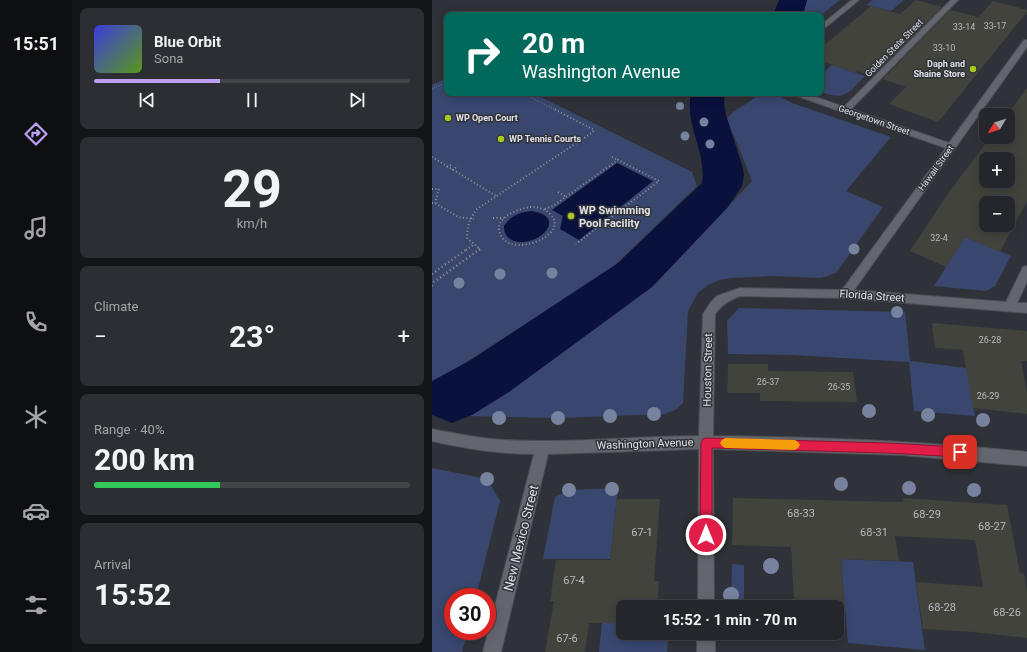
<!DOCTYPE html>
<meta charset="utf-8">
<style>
:root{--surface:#24262b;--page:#2c2e33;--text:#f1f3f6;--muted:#a3a5a9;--line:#414347;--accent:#bca0f2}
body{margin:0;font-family:Roboto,sans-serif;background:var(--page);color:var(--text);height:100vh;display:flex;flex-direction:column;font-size:15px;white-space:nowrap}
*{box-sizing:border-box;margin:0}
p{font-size:13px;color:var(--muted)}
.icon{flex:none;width:22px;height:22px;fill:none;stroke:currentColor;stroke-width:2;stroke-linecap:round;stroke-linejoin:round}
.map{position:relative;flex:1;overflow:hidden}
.side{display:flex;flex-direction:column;gap:8px;padding:8px;background:#141518;width:360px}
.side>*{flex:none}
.banner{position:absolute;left:12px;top:12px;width:380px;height:84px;border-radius:8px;box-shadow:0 2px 10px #0003,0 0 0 1px var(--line);background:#00695c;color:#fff;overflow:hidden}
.needle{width:26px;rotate:231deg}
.buttons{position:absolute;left:547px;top:108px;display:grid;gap:8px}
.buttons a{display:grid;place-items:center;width:36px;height:36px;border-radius:8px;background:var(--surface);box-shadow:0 2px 10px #0003,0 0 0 1px var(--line);font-size:20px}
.speed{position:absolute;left:12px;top:588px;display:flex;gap:8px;font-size:20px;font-weight:700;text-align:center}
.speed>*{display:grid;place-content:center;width:52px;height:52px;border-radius:50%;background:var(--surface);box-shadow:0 2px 10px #0003,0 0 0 1px var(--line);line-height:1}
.speed .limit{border:6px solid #d22;background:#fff;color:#111}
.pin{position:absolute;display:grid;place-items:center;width:34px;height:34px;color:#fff;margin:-17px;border-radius:8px;box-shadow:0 2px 6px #0006}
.me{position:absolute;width:44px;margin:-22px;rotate:0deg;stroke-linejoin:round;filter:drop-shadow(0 0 3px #0008)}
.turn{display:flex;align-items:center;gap:14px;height:84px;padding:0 12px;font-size:18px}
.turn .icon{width:52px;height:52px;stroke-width:2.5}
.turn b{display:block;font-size:28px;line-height:34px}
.big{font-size:30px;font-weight:700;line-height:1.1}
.side .card{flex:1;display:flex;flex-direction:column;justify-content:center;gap:6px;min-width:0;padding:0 14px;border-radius:8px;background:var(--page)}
.side .dial{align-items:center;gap:0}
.dial b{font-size:52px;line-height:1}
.song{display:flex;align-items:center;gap:12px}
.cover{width:48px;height:48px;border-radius:6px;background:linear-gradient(135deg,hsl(240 70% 55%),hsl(90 70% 35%))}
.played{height:4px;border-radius:2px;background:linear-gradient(90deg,var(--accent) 40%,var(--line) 40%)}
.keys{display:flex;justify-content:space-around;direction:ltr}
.heat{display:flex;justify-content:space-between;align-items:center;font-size:22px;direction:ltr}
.charge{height:6px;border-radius:3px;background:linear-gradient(90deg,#34c759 40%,var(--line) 0)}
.trip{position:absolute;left:184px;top:600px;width:228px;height:40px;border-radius:8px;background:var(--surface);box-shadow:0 2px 10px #0003,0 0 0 1px var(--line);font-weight:700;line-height:40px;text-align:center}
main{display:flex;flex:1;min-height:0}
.tab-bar{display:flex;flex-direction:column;width:72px;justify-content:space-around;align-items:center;background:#0e0f11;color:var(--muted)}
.tab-bar .icon{width:28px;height:28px}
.tab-bar .on{color:var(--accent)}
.tab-bar b{font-size:18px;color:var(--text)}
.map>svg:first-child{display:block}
.green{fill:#39476f}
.water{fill:#09113c}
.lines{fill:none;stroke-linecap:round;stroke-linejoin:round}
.river{fill:#09113c;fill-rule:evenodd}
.building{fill:#41433c;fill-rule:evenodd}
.minor-casing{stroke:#4c4e53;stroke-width:2}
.path-far2{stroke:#8f9197;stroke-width:1.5;stroke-dasharray:0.5 2;stroke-linecap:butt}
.path-far1{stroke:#8f9197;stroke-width:2;stroke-dasharray:1 2.5;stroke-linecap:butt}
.path{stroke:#8f9197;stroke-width:2.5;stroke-dasharray:1 3;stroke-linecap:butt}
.minor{fill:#63666e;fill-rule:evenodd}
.tree{fill:#77829e}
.route{fill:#e11d48;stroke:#92132f}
.slow{fill:#f59e0b}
.poi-dot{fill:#a6c821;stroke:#303239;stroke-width:1.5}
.labels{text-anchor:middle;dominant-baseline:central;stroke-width:3;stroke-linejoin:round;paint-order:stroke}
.number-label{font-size:9px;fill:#b8babc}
.far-street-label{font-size:9px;fill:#e0e1e6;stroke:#303239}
.far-poi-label{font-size:9px;font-weight:bold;fill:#e0e1e6;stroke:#303239;text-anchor:start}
.poi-label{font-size:11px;font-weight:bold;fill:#e0e1e6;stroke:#303239;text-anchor:start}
.street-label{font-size:11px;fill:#e0e1e6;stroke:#303239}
.near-number-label{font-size:11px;fill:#b8babc}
.near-street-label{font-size:13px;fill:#e0e1e6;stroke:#303239}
</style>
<main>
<nav class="tab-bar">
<b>15:51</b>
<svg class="icon on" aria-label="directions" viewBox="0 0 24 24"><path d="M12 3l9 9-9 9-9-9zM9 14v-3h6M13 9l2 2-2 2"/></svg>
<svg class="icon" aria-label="music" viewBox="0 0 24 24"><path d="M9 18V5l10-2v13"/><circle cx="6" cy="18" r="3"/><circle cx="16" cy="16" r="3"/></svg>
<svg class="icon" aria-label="phone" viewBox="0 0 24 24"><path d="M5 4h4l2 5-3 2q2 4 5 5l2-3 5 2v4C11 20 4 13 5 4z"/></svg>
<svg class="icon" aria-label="climate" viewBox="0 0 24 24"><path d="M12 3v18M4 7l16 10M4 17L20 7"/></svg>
<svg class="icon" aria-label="car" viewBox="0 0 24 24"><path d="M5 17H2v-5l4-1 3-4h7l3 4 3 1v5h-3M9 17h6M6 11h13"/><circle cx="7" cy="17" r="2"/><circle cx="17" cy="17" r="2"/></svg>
<svg class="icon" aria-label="filters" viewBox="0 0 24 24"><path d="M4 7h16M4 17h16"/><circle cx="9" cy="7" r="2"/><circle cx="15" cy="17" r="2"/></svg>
</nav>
<section class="side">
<div class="card">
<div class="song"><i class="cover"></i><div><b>Blue Orbit</b><p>Sona</p></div></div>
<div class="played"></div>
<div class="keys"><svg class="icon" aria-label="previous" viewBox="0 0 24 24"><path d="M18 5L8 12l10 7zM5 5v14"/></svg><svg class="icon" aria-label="pause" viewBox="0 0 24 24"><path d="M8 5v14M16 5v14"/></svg><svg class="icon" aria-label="next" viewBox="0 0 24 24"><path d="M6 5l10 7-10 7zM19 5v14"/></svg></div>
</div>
<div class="card dial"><b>29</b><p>km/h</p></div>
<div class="card"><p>Climate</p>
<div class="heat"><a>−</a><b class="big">23°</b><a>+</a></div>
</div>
<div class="card"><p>Range · 40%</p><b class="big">200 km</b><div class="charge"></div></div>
<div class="card"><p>Arrival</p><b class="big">15:52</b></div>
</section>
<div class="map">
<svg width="595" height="652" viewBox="0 0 595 652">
<rect width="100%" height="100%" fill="#303239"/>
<g class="green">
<path d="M374 0H408L389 15H369Z"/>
<path d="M440 0H472L459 11 435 5Z"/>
<path d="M400 65 433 76C416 93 414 101 389 92V74Z"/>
<path d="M15 78V93H101L260 172 265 186 179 269 0 384V85Z"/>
<path d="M330 93H341L360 103 459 137 414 191 451 207 404 273 389 278 341 276 299 278 287 280 276 285 266 293 256 311 251 403 243 410 233 414 126 418 35 416 225 282 320 181 302 136 293 121 300 113Z"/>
<path d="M533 237 579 256 563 286 554 291 502 286Z"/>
<path d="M307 308 473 312 478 361 534 368 543 416 482 411 477 362 361 355 296 354 295 321Z"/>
<path d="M0 468 55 479 68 501 44 597H21V631H36L30 652H0Z"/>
<path d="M186 488 178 559H111L123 497 137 490Z"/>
<path d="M409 559 481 562 493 650 416 643Z"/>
<path d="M300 564 312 565V607H299Z"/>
<path d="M170 623H191V633H237L235 652H167Z"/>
</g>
<g class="water">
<path d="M185 163 221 181 147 240 128 229 131 216 120 210Z"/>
<path d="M100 211C137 217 106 248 82 241 75 238 72 234 72 226 78 216 88 212 100 211Z"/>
</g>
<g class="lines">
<g class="river">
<path d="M347 0H375L371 15H341Z"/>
<path d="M259 93H293L292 103 294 115 310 165 312 175 310 186 296 207 220 287 77 392 40 415 20 423 0 415V381L39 360 186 263 270 183C275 153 252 124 259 93Z"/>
</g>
</g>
<g class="building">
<path d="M484 0 510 7 441 76 426 71 424 73 389 61V48L439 6 468 14Z"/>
<path d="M561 1 595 10V12L506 122 457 104 474 87 451 79 518 10 546 17Z"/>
<path d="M595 88V201L568 252 533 237 514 267 478 251 517 192 551 147 559 137H576L575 115ZM554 159H576V181H554ZM554 203H576V225H554Z"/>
<path d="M500 323 595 331V361H589L595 392V414L541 408 531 350 503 348Z"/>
<path d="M296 364H336V371L421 372 425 402 328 401V393H295Z"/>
<path d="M301 498 472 502 471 498 575 505 588 573 592 574 595 590V638L541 632 491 629 484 582 551 587 543 540 463 536 467 561 409 559 413 607H371L370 600H362L359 547 300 545Z"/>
<path d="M185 499H228L222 581H227L225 607H191V623H157L153 652H113L122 601H118L124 560H178Z"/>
</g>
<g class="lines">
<defs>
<g id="minor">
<path d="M420 0H427L389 31V25Z"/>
<path d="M519 0H526L419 109 517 143 592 40H595V47L422 290 574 302 591 267 595 266V282L585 303H595V313L413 298 308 296C297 300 289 305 283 314L281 436C386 437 491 441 595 452V466L469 455 281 449 282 607H266L267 449 116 454 69 652H51L102 454C67 454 34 449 0 441V429C20 433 40 437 60 439 129 445 198 436 267 436L271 314 279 302 285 296 308 288 410 290 514 148 362 95 361 93H373L412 107Z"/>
<rect x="265" y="633" width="18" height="19"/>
</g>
</defs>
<use href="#minor" class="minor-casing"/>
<g class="path-far2">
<path d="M0 89 15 82"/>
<path d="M90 93 124 110"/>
</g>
<g class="path-far1">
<path d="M0 157 64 196"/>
<path d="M180 157 186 160"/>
<path d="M15 167 21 164"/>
<path d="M20 170 26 166"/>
<path d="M0 189H7L3 203"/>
<path d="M126 192 134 197"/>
<path d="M0 203H3L26 217 42 219"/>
<path d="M98 207C106 207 112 208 118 214 140 234 79 260 68 234 61 217 87 209 98 207Z"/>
<path d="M113 209 121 206 186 160 227 181 144 244"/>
<path d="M61 218H72"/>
<path d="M34 250 41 245"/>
<path d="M47 250 48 249 35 238C35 226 38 218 45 209L161 132 162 130 122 109"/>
</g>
<g class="path">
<path d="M0 274 35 249"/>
<path d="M0 286 2 282 48 249"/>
</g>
<use href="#minor" class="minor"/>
</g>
<g class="tree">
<circle cx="248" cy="106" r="4"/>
<circle cx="272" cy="122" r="4.5"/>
<circle cx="253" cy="136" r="4.5"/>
<circle cx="278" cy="144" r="4.5"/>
<circle cx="422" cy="249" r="5.5"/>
<circle cx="120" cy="273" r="5.5"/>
<circle cx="68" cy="274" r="5.5"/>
<circle cx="27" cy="283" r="5.5"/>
<circle cx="465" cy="312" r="6"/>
<circle cx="437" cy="411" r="7"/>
<circle cx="222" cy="414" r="7"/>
<circle cx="496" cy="415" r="7"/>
<circle cx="178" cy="416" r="7"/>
<circle cx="67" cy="418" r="7"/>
<circle cx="126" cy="418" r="7"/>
<circle cx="551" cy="420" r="7"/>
<circle cx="55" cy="479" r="7"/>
<circle cx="409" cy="484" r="7"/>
<circle cx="477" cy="488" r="7"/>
<circle cx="180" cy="489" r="7"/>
<circle cx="137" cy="490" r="7"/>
<circle cx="542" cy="490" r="7"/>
<circle cx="339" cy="566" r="8"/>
<circle cx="299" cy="595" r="8"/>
</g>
<path class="route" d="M274 438 455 443 528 447 532 449 533 452 532 456 528 457 455 453 280 448V535L278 539 274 541 270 539 268 535 269 443 271 439Z"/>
<path class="slow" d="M293 438 363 440 366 442 368 445 366 448 363 450 293 448 290 446 288 443 290 440Z"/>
<g class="poi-dot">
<circle cx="541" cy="69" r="4"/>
<circle cx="16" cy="118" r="4"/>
<circle cx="69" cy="139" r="4"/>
<circle cx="139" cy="216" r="4"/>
</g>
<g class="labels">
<g class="number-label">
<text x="563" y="26">33-17</text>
<text x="532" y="27">33-14</text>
<text x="512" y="48">33-10</text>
<text x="507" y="238">32-4</text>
<text x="558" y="340">26-28</text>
<text x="336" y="382">26-37</text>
<text x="407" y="387">26-35</text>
<text x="556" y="396">26-29</text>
</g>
<g class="far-street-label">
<text transform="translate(462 48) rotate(-45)">Golden State Street</text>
<text transform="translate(442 120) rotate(19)">Georgetown Street</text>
<text transform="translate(504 168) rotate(-54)">Hawaii Street</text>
</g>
<g class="far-poi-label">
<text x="533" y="64" text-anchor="end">Daph and<tspan x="533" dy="10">Shaine Store</tspan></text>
<text x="24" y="118">WP Open Court</text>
<text x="77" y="139">WP Tennis Courts</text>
</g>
<g class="poi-label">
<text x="147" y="210">WP Swimming<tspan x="147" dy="13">Pool Facility</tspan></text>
</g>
<g class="street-label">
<text transform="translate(440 296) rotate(4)">Florida Street</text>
<text transform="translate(276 370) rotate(-89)">Houston Street</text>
<text transform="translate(213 444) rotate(-2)">Washington Avenue</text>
</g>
<g class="near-number-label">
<text x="369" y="513">68-33</text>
<text x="495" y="514">68-29</text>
<text x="560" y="526">68-27</text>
<text x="210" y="532">67-1</text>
<text x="442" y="532">68-31</text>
<text x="142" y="580">67-4</text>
<text x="510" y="607">68-28</text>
<text x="575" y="612">68-26</text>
<text x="135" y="638">67-6</text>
</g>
<g class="near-street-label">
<text transform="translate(89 538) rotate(-76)">New Mexico Street</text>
</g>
</g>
</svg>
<div class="buttons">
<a><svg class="needle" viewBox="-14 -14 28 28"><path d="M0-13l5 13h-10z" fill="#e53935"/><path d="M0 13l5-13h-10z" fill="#a3a5a9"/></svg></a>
<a>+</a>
<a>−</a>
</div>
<div class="speed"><div class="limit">30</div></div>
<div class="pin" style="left:528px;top:452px;background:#d93025"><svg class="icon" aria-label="arrive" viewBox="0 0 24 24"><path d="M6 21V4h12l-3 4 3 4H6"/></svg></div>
<svg class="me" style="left:274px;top:535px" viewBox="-20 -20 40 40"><circle r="17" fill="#e11d48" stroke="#fff" stroke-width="3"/><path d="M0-11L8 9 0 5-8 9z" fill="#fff"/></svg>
<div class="trip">15:52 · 1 min · 70 m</div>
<div class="banner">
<div class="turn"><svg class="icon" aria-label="right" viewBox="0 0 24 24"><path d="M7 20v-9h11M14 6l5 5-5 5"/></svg><div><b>20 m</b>Washington Avenue</div></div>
</div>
</div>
</main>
